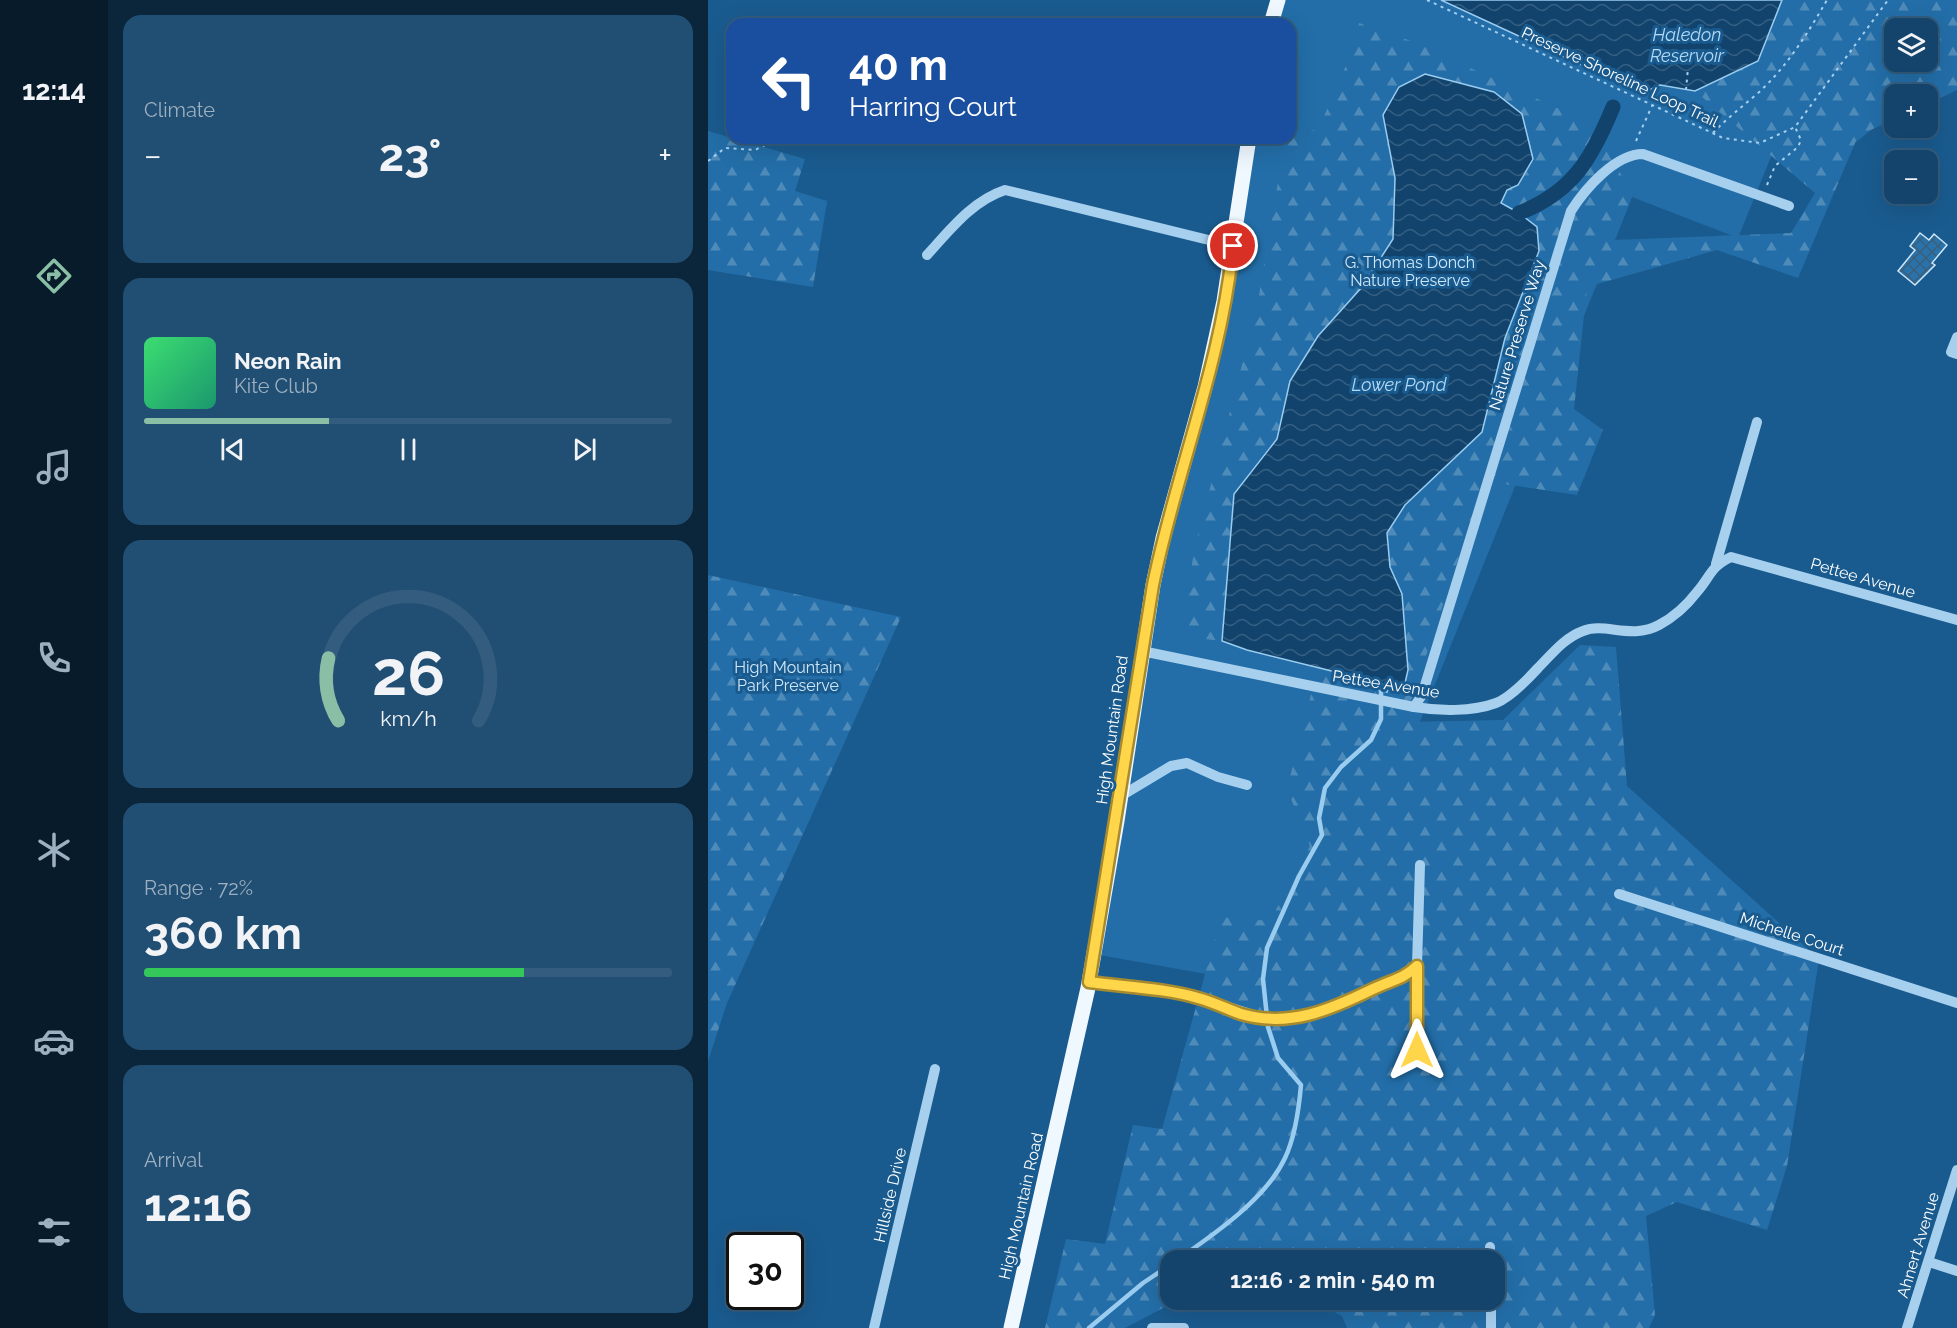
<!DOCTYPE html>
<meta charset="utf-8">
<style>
:root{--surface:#14446b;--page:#214e73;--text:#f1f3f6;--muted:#9db0c1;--line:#335c7e;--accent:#8abfa5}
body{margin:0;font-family:Raleway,sans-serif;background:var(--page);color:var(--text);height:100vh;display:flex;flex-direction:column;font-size:22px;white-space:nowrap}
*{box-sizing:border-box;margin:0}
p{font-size:20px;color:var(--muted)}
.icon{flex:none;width:33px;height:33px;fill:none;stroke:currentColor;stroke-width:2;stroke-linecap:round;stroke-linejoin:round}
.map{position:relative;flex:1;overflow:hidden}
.details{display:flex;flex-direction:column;gap:15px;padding:15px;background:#0b253b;width:600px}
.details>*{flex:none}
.top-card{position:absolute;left:18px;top:18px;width:570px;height:126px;border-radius:18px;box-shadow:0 6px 24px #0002,0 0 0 2px var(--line);background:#1a4fa0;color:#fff;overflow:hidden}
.fabs{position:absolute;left:1176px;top:18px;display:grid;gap:12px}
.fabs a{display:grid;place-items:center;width:54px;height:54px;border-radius:12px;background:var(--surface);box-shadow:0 6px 24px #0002,0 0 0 2px var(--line);font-size:30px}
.speed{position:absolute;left:18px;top:1232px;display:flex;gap:12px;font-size:30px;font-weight:700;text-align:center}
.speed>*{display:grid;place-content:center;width:78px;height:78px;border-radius:50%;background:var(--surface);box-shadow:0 6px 24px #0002,0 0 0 2px var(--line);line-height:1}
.speed .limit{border:3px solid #111;border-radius:9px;background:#fff;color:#111}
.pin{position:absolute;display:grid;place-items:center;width:51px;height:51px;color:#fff;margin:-26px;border:3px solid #fff;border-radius:50%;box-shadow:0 2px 6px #0007}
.me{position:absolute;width:66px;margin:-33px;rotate:0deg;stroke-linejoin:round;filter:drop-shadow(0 0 4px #0008)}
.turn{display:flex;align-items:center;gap:21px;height:126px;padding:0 24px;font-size:27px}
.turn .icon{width:78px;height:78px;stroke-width:2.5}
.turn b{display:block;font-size:42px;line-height:51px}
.big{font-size:45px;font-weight:700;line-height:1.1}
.details .widget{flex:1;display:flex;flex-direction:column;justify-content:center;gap:9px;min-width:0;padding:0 21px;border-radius:18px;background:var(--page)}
.details .dial{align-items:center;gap:0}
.dial svg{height:156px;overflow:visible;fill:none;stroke:var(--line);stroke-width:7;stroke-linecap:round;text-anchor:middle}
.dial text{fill:var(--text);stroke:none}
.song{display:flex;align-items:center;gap:18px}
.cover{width:72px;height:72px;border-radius:9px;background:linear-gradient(135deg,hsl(140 70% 55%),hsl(160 70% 35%))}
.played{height:6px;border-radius:3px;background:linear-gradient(90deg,var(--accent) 35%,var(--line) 35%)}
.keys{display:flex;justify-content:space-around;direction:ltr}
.heat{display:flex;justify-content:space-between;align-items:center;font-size:33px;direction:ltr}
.charge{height:9px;border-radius:4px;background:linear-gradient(90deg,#34c759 72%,var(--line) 0)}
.trip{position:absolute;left:452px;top:1250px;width:345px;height:60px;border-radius:18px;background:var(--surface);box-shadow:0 6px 24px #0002,0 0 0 2px var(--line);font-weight:700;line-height:60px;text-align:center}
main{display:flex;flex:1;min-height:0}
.menu{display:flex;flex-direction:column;width:108px;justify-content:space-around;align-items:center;background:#081b2b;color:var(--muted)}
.menu .icon{width:42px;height:42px}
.menu .on{color:var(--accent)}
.menu b{font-size:27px;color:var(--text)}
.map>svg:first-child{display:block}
.green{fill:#236ea8;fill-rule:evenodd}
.forest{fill:url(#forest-firs);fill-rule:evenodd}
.water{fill:url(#water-waves);stroke:#9accf0;stroke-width:1.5}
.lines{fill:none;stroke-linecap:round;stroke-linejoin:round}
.stream{stroke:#9accf0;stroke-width:4.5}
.canal{stroke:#11436c;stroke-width:15}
.building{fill:url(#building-cross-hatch);stroke:#cde7fa;stroke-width:1.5}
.path{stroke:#a7d0ee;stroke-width:2;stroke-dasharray:3 4.5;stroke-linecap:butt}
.minor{stroke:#a7d0ee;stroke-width:10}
.major{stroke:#eff7ff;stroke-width:15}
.route-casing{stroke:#a68a30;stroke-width:15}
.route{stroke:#ffd54a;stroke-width:10}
.labels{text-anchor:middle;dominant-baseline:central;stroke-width:6;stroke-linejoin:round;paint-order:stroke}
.street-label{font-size:16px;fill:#fff;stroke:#1a5b8f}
.park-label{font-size:16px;fill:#cde7fa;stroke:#1a5b8f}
.water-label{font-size:18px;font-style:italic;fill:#b3d9f5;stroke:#1a5b8f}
</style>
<main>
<nav class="menu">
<b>12:14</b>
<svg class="icon on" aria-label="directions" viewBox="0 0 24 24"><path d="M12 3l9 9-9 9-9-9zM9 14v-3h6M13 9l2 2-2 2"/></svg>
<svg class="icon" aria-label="music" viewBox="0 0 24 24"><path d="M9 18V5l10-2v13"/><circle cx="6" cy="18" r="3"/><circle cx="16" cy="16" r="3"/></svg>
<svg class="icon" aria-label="phone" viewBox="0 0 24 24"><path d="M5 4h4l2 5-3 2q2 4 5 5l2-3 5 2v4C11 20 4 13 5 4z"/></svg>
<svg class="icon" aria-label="climate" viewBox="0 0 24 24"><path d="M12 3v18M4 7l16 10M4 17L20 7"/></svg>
<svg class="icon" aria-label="car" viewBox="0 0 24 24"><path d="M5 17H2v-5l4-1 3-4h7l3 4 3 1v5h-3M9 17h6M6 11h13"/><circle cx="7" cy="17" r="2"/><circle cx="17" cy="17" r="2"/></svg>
<svg class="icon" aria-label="filters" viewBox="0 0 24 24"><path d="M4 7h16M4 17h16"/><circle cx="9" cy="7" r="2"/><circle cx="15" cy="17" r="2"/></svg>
</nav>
<section class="details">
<div class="widget"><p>Climate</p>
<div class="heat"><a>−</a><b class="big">23°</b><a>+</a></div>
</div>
<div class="widget">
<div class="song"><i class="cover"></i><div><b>Neon Rain</b><p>Kite Club</p></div></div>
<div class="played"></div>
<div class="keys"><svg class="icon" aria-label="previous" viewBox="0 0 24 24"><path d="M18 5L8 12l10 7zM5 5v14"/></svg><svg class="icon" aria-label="pause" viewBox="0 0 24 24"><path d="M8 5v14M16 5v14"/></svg><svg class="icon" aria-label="next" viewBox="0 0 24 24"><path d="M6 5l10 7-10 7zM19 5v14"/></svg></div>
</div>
<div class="widget dial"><svg viewBox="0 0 100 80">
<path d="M14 69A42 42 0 1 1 86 69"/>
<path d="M14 69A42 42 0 0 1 9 37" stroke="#8abfa5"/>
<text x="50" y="56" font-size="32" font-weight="700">26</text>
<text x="50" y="72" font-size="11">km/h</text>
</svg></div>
<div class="widget"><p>Range · 72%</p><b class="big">360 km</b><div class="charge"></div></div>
<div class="widget"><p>Arrival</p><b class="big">12:16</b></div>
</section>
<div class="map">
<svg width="1249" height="1328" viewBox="0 0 1249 1328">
<defs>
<pattern id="forest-firs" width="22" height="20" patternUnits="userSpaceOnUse" patternTransform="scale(1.5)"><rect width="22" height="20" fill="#236ea8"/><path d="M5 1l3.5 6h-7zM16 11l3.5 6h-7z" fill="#4f8bb9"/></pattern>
<pattern id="water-waves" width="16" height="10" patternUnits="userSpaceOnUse" patternTransform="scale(1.5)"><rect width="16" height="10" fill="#11436c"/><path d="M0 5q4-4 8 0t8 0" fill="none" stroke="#355f82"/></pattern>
<pattern id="building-cross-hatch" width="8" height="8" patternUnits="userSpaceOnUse" patternTransform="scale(1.5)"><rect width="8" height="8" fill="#2973ad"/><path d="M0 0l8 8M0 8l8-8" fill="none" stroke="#3c5e78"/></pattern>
</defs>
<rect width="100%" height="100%" fill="#1a5b8f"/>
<path class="green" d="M570 0H1249V63L1186 94V112L1096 183 1067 147 1030 238 924 197 690 776 616 995 386 954 436 638 485 430 541 138H582V24H563ZM1186 28H1220V62H1186Z"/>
<g class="forest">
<path d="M1074 0H1249V90L1220 104V94H1186V119L1150 136 1090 278 1009 250 879 287 866 409 895 430 869 495 776 481 696 722 795 720 872 645 908 647 919 786 1111 959 1079 1166 1059 1230 969 1202 938 1216 947 1315 941 1328H639L634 1316 602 1299H786V1260H462V1299H472L417 1328H337L358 1239 397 1244 425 1125 454 1129 513 917 562 921 602 846 579 789 610 667 664 681 679 692 681 684 700 670 694 594 682 567 678 533 797 337 831 251 811 213 792 203 799 190 675 115 687 178 685 239 654 287 610 336 582 381 569 439 526 494 514 641 472 636 487 546 549 307 577 140 611 128 648 42 651 23 706 42 890 127 924 197 907 240 1083 233 1107 193 987 91 1050 61ZM1186 28H1220V62H1186Z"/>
<path d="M0 131 97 159 87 191 119 201 105 287 0 270Z"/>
<path d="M0 575 193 617 19 1003 0 1061Z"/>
</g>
<g class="water">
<path d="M733 0H1074L1050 61 987 91 952 85 934 93Z"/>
<path d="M717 74 786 92 814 114 825 159 810 185 799 190 793 203 811 213 829 227 831 251 797 338 774 432 697 505 679 533 682 567 694 594 700 670 697 683 681 684 679 692 667 689 664 681 539 650 514 641 526 494 569 439 582 381 610 336 654 287 685 239 687 178 675 115 691 87Z"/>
</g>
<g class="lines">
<g class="stream">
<path d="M469 1260C505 1235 558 1199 577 1158 587 1137 591 1108 593 1085L570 1058 560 1027 555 979 559 948 591 876 614 835 611 818 617 788 633 767 663 740 673 719V685"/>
<path d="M381 1328 435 1283 462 1265"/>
</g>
<path class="canal" d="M811 213C865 192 884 158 905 107"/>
</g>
<path class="building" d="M1212 233 1221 240 1226 234 1239 245 1224 263 1227 265 1207 285 1190 271 1207 250 1202 246Z"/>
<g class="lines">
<g class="path">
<path d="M719 0 1015 138 1052 143 1087 127 1180 0"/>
<path d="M978 90 980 68"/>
<path d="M1005 133C1019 118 1034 107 1050 93 1078 68 1100 33 1119 0"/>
<path d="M928 141 944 106"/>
<path d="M0 161 17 148 47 150 71 138"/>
<path d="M1059 185 1067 166 1090 147 1093 140 1087 127"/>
</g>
<g class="minor">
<path d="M219 255C242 230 264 201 297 190L525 246"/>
<path d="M1249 337 1243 352 1249 354"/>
<path d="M1008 564 1049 422"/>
<path d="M434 651 706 707C731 711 764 712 788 703 803 697 819 680 830 668 844 654 856 638 875 631 897 622 923 640 951 625 966 617 979 605 989 592 1003 576 1002 567 1023 557L1249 620"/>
<path d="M706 707 714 695 863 211C877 189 907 154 935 154L1081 206"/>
<path d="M413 796 463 766 479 763 510 777 539 785"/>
<path d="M911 894 1249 1003"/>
<path d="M381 982 489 997 552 1017 589 1019 618 1011 674 984 699 976 709 966 712 865"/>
<path d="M709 1050V966"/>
<path d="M782 1247V1260"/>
<path d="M1221 1262 1249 1271"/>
<path d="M783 1299V1328"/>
<path d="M166 1328 227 1069"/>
<path d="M444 1328H476"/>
<path d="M1199 1328 1249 1170"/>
</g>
<g class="major">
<path d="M563 24 570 0"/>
<path d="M303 1328 380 988 409 821 445 585 455 538 497 387 516 301 541 138"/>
</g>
</g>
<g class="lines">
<defs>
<path id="route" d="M525 246C514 362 468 472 445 585L381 982C416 987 456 988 490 998 505 1002 519 1009 533 1014 581 1028 622 1010 665 989 681 981 696 979 709 966V1050"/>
</defs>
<use href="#route" class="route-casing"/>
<use href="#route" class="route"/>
</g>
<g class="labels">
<g class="street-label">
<text transform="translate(912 77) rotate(25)">Preserve Shoreline Loop Trail</text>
<text transform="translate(809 335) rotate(-73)">Nature Preserve Way</text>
<text transform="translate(1155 578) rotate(16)">Pettee Avenue</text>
<text transform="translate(678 684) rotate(9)">Pettee Avenue</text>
<text transform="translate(404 730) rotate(-82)">High Mountain Road</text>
<text transform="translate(1084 934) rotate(18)">Michelle Court</text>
<text transform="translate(182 1195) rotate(-77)">Hillside Drive</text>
<text transform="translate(313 1206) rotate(-77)">High Mountain Road</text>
<text transform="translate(1210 1245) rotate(-73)">Ahnert Avenue</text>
</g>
<g class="park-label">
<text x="702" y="262">G. Thomas Donch<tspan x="702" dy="18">Nature Preserve</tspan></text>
<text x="80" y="667">High Mountain<tspan x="80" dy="18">Park Preserve</tspan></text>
</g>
<g class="water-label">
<text x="979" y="34">Haledon<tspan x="979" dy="21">Reservoir</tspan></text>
<text x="691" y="384">Lower Pond</text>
</g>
</g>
</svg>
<div class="fabs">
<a><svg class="icon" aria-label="layers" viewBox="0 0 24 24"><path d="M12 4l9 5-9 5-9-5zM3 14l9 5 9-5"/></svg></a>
<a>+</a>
<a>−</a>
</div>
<div class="speed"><div class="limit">30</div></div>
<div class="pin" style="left:525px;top:246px;background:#d93025"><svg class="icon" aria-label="arrive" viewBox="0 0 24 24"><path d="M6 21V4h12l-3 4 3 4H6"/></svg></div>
<svg class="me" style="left:709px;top:1050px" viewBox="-20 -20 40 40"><path d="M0-17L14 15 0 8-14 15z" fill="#ffd54a" stroke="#fff" stroke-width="4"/></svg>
<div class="trip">12:16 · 2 min · 540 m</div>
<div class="top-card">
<div class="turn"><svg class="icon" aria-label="left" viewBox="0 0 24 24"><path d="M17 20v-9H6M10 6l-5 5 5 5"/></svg><div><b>40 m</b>Harring Court</div></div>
</div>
</div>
</main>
